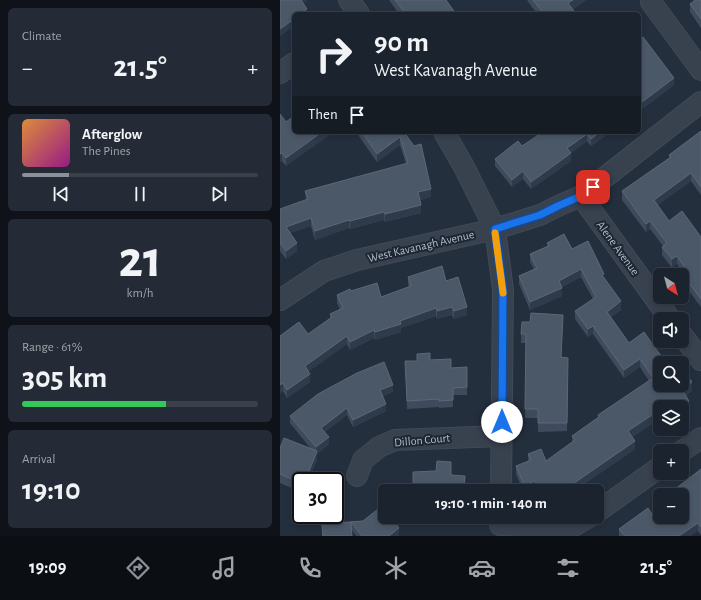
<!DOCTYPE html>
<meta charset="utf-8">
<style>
:root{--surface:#1b232e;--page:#242b36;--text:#f1f3f6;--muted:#a0a4aa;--line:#39404a;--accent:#8c9099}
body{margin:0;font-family:"Alegreya Sans",sans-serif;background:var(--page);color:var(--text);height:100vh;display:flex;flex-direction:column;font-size:15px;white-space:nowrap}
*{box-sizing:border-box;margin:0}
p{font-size:13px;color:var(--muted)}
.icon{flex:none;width:22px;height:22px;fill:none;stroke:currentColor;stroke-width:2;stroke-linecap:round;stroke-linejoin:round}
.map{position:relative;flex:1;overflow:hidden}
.side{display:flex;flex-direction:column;gap:8px;padding:8px;background:#0f1319;width:280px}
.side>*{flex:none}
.hud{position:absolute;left:12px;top:12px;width:349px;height:122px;border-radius:6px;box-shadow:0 2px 6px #0003,0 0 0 1px var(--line);background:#1b232e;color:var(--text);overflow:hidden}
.needle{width:26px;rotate:144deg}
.buttons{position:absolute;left:373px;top:268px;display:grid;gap:8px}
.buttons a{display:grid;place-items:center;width:36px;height:36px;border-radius:6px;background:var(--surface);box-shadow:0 2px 6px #0003,0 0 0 1px var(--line);font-size:20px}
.speed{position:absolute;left:12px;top:472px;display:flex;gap:8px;font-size:20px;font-weight:700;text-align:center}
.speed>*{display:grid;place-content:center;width:52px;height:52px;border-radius:50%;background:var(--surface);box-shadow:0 2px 6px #0003,0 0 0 1px var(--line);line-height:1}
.speed .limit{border:2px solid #111;border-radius:6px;background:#fff;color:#111}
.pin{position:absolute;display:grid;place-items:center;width:34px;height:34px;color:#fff;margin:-17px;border-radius:8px;box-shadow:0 2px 6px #0006}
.me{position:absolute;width:44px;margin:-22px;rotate:0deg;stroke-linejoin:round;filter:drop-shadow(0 0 3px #0008)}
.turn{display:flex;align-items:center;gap:14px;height:84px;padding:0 16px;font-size:18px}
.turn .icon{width:52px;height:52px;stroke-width:2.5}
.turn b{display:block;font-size:28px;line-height:34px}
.then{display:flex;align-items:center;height:38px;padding:0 16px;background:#0003;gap:8px;font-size:15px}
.big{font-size:30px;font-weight:700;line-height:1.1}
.side .widget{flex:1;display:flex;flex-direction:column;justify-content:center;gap:6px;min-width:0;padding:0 14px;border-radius:6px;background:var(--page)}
.side .dial{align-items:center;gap:0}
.dial b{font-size:52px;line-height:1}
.song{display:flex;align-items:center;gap:12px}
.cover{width:48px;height:48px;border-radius:6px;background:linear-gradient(135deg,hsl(30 70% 55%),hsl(310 70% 35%))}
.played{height:4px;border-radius:2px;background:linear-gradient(90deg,var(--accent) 20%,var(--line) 20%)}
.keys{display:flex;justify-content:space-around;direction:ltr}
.heat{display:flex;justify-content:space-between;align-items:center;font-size:22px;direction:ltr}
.charge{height:6px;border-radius:3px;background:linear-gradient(90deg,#34c759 61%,var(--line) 0)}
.trip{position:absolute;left:98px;top:484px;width:226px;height:40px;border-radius:6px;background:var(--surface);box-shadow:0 2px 6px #0003,0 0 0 1px var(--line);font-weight:700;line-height:40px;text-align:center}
.menu{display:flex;height:64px;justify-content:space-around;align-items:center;background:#0b0e12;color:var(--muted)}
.menu .icon{width:28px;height:28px}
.menu .current{color:var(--accent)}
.menu b{font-size:18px;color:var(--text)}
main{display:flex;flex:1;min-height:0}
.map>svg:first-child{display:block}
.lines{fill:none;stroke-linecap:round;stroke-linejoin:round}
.minor-casing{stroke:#414a57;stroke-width:22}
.minor{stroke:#38414e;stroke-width:20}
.wall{fill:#3f4b5c}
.shaded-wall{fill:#2f3b4b}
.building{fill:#4b5868;stroke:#5c6777}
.route-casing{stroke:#114b97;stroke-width:10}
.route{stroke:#1a73e8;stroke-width:7}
.slow{stroke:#f59e0b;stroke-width:7}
.labels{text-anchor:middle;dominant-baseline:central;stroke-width:4;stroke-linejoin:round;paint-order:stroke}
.street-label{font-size:12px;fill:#b4bcc9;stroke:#1d2633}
</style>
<main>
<section class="side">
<div class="widget"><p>Climate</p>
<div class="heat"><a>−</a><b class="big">21.5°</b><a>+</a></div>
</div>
<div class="widget">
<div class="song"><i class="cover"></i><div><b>Afterglow</b><p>The Pines</p></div></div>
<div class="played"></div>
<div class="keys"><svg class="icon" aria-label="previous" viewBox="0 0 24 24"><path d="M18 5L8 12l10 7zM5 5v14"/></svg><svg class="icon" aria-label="pause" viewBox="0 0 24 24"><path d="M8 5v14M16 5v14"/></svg><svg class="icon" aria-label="next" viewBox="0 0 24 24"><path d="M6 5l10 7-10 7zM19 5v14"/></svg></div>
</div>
<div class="widget dial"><b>21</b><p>km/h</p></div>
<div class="widget"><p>Range · 61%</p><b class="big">305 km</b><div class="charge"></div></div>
<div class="widget"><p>Arrival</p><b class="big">19:10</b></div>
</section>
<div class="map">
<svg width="421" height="536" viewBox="0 0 421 536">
<rect width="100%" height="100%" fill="#242f3e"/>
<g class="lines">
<defs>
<g id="minor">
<path d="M69 0 79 14"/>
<path d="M371 2 421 70"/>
<path d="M0 73 14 63"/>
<path d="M164 132 183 165 215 229 223 290 221 491"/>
<path d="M301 196 390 319"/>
<path d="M0 300 44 271 77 260 215 229 260 215 278 206 301 196 421 102"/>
<path d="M402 335 421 360"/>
<path d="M402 451 421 438"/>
<path d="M77 476 83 460 99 447 115 440 222 436"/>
<path d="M317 512 380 467"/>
<path d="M220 525 290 528 309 517"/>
</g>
</defs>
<use href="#minor" class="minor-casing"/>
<use href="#minor" class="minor"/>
</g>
<g class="wall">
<path d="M109 0H166L176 14H119Z"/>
<path d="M247 0H306L293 9 296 14H257Z"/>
<path d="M421 0V28L410 12V4Z"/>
<path d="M359 40 394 85 362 109 359 105Z"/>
<path d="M14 116 6 166 2 161 0 162 6 122Z"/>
<path d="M421 131V195L411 181 377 205 389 221 421 237V307L406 287V279L407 278 397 264 392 268 382 255V247L383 246 370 229 366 232 342 200V191L389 158V155Z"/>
<path d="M76 132H124L151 197 140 200 141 213 105 222 104 220 70 229 69 228 35 240 31 226 10 233 17 251 6 259 0 251V209L26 200 25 191 126 164 120 145 97 162Z"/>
<path d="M256 132H331L311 146 307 141 291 153V161L251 189 243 179 232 187 215 166V159L242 146 257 136 256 135Z"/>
<path d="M267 243 292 249 324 278 341 310 331 317 349 343 380 363 412 391 406 396 409 409 402 414V407H380V429H382L380 430 375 422 352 437 355 449 294 491H256L255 489 250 491H243L236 474V466L248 461V454L266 461 292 442V436L318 417V415L369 381 360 367 344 378 313 334 308 337 295 319V311L313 299 301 277 282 287V296L250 310 239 284V276L254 269 250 262V254L267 246Z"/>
<path d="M128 277 166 281 187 315 174 319 172 315 157 319 156 316 121 328V332L95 340 94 338 70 350 67 344 29 371 30 382 7 398 3 391 0 393V336L28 334 50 319V314L60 310 57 303V295L71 291 101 297 129 287 128 285Z"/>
<path d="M283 323 281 357 288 358 287 431 258 432V418H245L246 343H241V334Z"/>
<path d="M137 354 150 360 171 368 187 367V395H173V407L159 408V407L127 409 125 361H137Z"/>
<path d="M113 392 103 396 106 411 73 427 67 415 45 432 49 444 37 454V460L28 481H21V492L0 483V448L31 449 10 423V416Z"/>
<path d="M421 469V535L418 531 410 536H339V529L375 519 402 517V495H394V490Z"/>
<path d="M83 521 119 535 118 536H76L72 530V536H42V524Z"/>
</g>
<g class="shaded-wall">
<path d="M20 0H28L20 6Z"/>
<path d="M293 0H306L288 12V3Z"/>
<path d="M27 9V14H21Z"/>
<path d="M14 19V26L0 36V29Z"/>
<path d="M394 78V85L362 109V102Z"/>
<path d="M42 132H54L6 166V158Z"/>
<path d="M220 132H225L220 135Z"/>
<path d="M320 132H331L311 146V139Z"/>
<path d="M307 134V141L287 156V148Z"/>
<path d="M120 137V145L97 162V154Z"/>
<path d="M2 153V161L0 162V154Z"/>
<path d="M291 153V161L251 189V182Z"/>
<path d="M243 171V179L232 187V180Z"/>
<path d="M411 173V181L374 208V200Z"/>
<path d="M151 189V197L138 200V192Z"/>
<path d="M141 205V213L105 222V214Z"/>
<path d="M104 212V220L70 229V221Z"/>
<path d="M31 218V226L6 235V227Z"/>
<path d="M69 220V228L35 240V231Z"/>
<path d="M370 221V229L366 232V224Z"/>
<path d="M17 243V251L6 259V251Z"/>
<path d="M397 256V264L392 268V259Z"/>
<path d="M301 269V277L279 289V281Z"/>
<path d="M282 288V296L250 310V302Z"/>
<path d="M341 301V310L327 320V312Z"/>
<path d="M172 307V315L157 319V311Z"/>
<path d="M187 307V315L174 319V311Z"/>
<path d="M156 308V316L121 328V332L95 340V332L120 321Z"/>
<path d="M313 326V334L308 337V329Z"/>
<path d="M94 330V338L70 350V342Z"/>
<path d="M67 336V344L25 374V366Z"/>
<path d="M360 359V367L344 378V370Z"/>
<path d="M30 374V382L7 398V390Z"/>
<path d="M412 382V391L402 398V390Z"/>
<path d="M3 383V391L0 393V385Z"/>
<path d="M113 385V392L100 397V390Z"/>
<path d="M409 401V409L402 414V407H401Z"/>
<path d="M106 404V411L73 427V420Z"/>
<path d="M67 408V415L41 435V428Z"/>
<path d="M375 413V422L348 439V431Z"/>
<path d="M49 437V444L37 454V460L28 481H25L36 454V447Z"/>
<path d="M355 441V449L294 491H284V490Z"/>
<path d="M255 481V489L250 491H244V485Z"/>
<path d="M281 485V491H266Z"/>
<path d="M418 523V531L410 536H399Z"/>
<path d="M119 528V535L118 536H109Z"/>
</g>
<g class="building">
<path d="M0 0H21L27 9 21 14H14V19L0 29Z"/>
<path d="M115 0H166L176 14H126Z"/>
<path d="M253 0H293L288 3 296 14H264Z"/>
<path d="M415 0H421V19L410 4Z"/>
<path d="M363 37 394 78 362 102 359 97V78L362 76 359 72V40Z"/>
<path d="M0 114 6 122 14 116V132H42L6 158 2 153 0 154Z"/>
<path d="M421 131V187L411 173 374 200 389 221 402 211 421 237V299L406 279 410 275 397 256 392 259 382 247 387 243 370 221 366 224 342 191 391 157 389 155Z"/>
<path d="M82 132H124L134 146 141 144 151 189 138 192 141 205 105 214 104 212 70 221 69 220 35 231 31 218 6 227 17 243 6 251 0 243V209L28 199 25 191 128 163 120 137 97 154Z"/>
<path d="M259 132H320L311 139 307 134 287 148 291 153 251 182 243 171 232 180 215 159 238 141 242 146 260 134Z"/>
<path d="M284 234 292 249 308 241 324 274 322 275 341 301 327 312 349 343 364 332 386 363H380V385H402V368L412 382 402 390 409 401 401 407H380V421L375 413 348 431 355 441 284 490 281 485 266 491H259L255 481 244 485 236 466 251 460 248 454 261 449 266 461 295 440 292 436 319 417 318 415 373 378 360 359 344 370 313 326 308 329 295 311 316 297 301 269 279 281 282 288 250 302 239 276 257 268 250 254 269 246 267 243Z"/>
<path d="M162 266 166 281 178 277 187 307 174 311 172 307 157 311 156 308 120 321 121 324 95 332 94 330 70 342 67 336 25 366 30 374 7 390 3 383 0 385V336L19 322 28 334 52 317 50 314 63 308 57 295 70 289 71 291 97 283 101 297 131 286 128 277Z"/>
<path d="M251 313 283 315 281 357 288 358 287 423H258V409H245L246 334H241L242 322H250Z"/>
<path d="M150 353V360L171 359V368L187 367V387L173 388V400L159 401V399L127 401 125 361H137V354Z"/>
<path d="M396 360 399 363H392Z"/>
<path d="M104 362 113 385 100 390 106 404 73 420 67 408 41 428 49 437 36 447 10 416 38 394 77 373Z"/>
<path d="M4 438 37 451 25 481H21V483L0 474V448Z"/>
<path d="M157 461 171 462V475L185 476 184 491H116V486H133V472L156 471Z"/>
<path d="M421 469V527L418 523 399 536H345L339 529 368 508 375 519 380 516V517H402V495H397L394 490Z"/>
<path d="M102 506 105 510V517H111L119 528 109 536H82L71 522 72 536H43L42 524 83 521Z"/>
</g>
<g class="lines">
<defs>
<path id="route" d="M222 422 223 290 215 229 260 215 278 206 301 196 313 187"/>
</defs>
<use href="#route" class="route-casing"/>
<use href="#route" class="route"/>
<path class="slow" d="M215 233 223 293"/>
</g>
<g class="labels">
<g class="street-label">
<text transform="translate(141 246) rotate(-13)">West Kavanagh Avenue</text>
<text transform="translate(338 248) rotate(54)">Alene Avenue</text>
<text transform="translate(142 440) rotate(-5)">Dillon Court</text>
</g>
</g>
</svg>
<div class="buttons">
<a><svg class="needle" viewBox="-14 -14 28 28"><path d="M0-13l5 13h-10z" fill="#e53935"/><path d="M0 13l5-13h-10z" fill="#a0a4aa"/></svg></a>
<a><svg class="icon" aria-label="sound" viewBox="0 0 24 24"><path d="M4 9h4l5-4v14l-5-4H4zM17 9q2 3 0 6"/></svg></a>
<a><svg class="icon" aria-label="search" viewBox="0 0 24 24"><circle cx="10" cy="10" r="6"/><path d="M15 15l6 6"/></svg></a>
<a><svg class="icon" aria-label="layers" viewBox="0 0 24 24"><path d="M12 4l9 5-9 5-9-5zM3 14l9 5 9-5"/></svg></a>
<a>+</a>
<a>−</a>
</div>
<div class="speed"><div class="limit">30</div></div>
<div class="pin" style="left:313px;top:187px;background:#d93025"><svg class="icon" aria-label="arrive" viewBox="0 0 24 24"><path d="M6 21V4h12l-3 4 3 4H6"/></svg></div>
<svg class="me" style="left:222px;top:422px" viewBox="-20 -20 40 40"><circle r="19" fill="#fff"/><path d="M0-13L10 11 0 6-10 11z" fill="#1a73e8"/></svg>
<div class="trip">19:10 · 1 min · 140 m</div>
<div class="hud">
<div class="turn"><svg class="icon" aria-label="right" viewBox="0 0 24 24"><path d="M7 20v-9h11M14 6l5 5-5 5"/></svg><div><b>90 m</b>West Kavanagh Avenue</div></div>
<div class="then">Then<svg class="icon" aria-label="arrive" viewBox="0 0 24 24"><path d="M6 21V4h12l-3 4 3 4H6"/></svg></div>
</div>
</div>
</main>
<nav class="menu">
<b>19:09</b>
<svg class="icon current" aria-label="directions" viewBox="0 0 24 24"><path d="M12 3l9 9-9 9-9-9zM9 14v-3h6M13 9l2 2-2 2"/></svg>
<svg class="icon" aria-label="music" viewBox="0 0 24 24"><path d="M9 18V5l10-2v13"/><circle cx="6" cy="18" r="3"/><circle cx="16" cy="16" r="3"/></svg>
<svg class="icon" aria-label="phone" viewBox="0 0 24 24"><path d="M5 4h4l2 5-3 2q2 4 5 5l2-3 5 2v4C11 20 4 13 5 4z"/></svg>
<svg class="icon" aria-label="climate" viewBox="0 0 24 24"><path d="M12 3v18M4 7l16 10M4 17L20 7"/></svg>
<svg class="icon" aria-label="car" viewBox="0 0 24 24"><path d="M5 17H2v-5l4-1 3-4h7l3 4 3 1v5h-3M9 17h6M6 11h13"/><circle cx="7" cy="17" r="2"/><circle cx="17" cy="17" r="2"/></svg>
<svg class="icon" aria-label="filters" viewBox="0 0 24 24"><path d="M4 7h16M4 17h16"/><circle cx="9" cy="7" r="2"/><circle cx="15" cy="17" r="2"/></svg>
<b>21.5°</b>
</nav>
